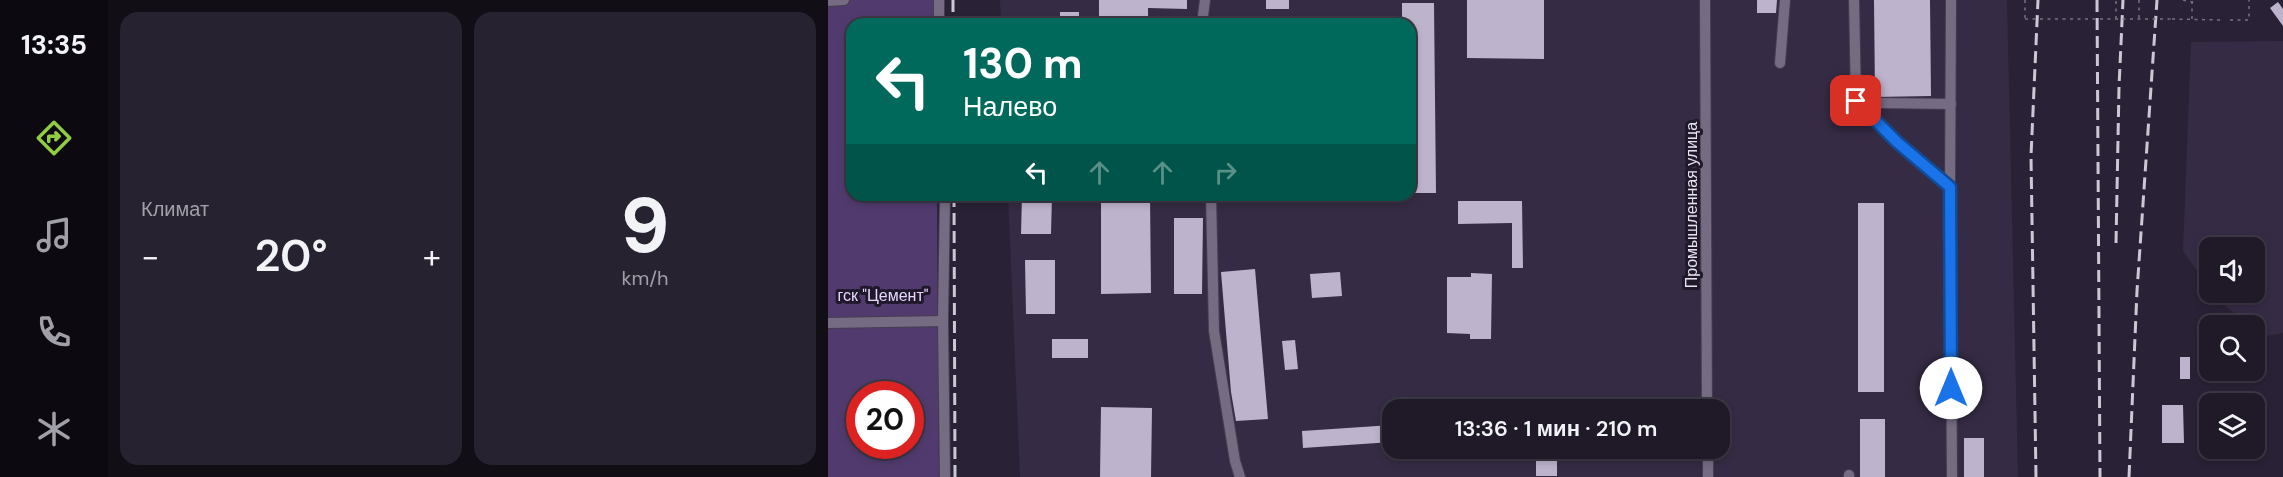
<!DOCTYPE html>
<html lang="ru">
<meta charset="utf-8">
<style>
:root{--surface:#1f1928;--page:#272230;--text:#f1f3f6;--muted:#a1a0a8;--line:#3c3845;--accent:#90cd40}
body{margin:0;font-family:"DM Sans",sans-serif;background:var(--page);color:var(--text);height:100vh;display:flex;flex-direction:column;font-size:22px;white-space:nowrap}
*{box-sizing:border-box;margin:0}
p{font-size:20px;color:var(--muted)}
.icon{flex:none;width:33px;height:33px;fill:none;stroke:currentColor;stroke-width:2;stroke-linecap:round;stroke-linejoin:round}
.map{position:relative;flex:1;overflow:hidden}
.details{display:flex;flex-direction:column;gap:12px;padding:12px;background:#110e16;width:720px}
.details>*{flex:none}
.banner{position:absolute;left:18px;top:18px;width:570px;height:183px;border-radius:18px;box-shadow:0 3px 9px #0003,0 0 0 2px var(--line);background:#00695c;color:#fff;overflow:hidden}
.tools{position:absolute;left:1371px;top:237px;display:grid;gap:12px}
.tools a{display:grid;place-items:center;width:66px;height:66px;border-radius:12px;background:var(--surface);box-shadow:0 3px 9px #0003,0 0 0 2px var(--line);font-size:30px}
.speed{position:absolute;left:18px;top:381px;display:flex;gap:12px;font-size:30px;font-weight:700;text-align:center}
.speed>*{display:grid;place-content:center;width:78px;height:78px;border-radius:50%;background:var(--surface);box-shadow:0 3px 9px #0003,0 0 0 2px var(--line);line-height:1}
.speed .limit{border:9px solid #d22;background:#fff;color:#111}
.pin{position:absolute;display:grid;place-items:center;width:51px;height:51px;color:#fff;margin:-26px;border-radius:12px;box-shadow:0 3px 9px #0006}
.me{position:absolute;width:66px;margin:-33px;rotate:0deg;stroke-linejoin:round;filter:drop-shadow(0 0 4px #0008)}
.turn{display:flex;align-items:center;gap:21px;height:126px;padding:0 18px;font-size:27px}
.turn .icon{width:78px;height:78px;stroke-width:2.5}
.turn b{display:block;font-size:42px;line-height:51px}
.lanes{display:flex;align-items:center;height:57px;padding:0 18px;background:#0003;justify-content:center;gap:30px;direction:ltr}
.lanes .off{opacity:.35}
.big{font-size:45px;font-weight:600;line-height:1.1}
.details .tile{flex:1;display:flex;flex-direction:column;justify-content:center;gap:9px;min-width:0;padding:0 21px;border-radius:18px;background:var(--page)}
.details .dial{align-items:center;gap:0}
.dial b{font-size:78px;line-height:1}
.heat{display:flex;justify-content:space-between;align-items:center;font-size:33px;direction:ltr}
.details .tiles{flex:1;display:grid;gap:12px;grid-template-columns:repeat(2,1fr)}
.trip{position:absolute;left:554px;top:399px;width:348px;height:60px;border-radius:18px;background:var(--surface);box-shadow:0 3px 9px #0003,0 0 0 2px var(--line);font-weight:600;line-height:60px;text-align:center}
main{display:flex;flex:1;min-height:0}
.tab-bar{display:flex;flex-direction:column;width:108px;justify-content:space-around;align-items:center;background:#0c0a10;color:var(--muted)}
.tab-bar .icon{width:42px;height:42px}
.tab-bar .active{color:var(--accent)}
.tab-bar b{font-size:27px;color:var(--text)}
.map>svg:first-child{display:block}
.built{fill:#352b44;fill-rule:evenodd}
.green{fill:#513b6e;fill-rule:evenodd}
.building{fill:#bdb3cd}
.lines{fill:none;stroke-linecap:round;stroke-linejoin:round}
.minor-casing{stroke:#453e4f;stroke-width:12}
.path{stroke:#797283;stroke-width:1.5;stroke-dasharray:3 4.5;stroke-linecap:butt}
.minor{stroke:#756c83;stroke-width:10}
.rail{stroke:#ccc7d5;stroke-width:3;stroke-dasharray:12 6;stroke-linecap:butt}
.path-bridge{stroke:#797283;stroke-width:1.5;stroke-dasharray:3 4.5;stroke-linecap:butt}
.route-casing{stroke:#114b97;stroke-width:15}
.route{stroke:#1a73e8;stroke-width:10}
.labels{text-anchor:middle;dominant-baseline:central;stroke-width:6;stroke-linejoin:round;paint-order:stroke}
.street-label{font-size:16px;fill:#e7e2f0;stroke:#20182b}
.park-label{font-size:16px;fill:#e5d7fb;stroke:#20182b}
</style>
<main>
<nav class="tab-bar">
<b>13:35</b>
<svg class="icon active" aria-label="directions" viewBox="0 0 24 24"><path d="M12 3l9 9-9 9-9-9zM9 14v-3h6M13 9l2 2-2 2"/></svg>
<svg class="icon" aria-label="music" viewBox="0 0 24 24"><path d="M9 18V5l10-2v13"/><circle cx="6" cy="18" r="3"/><circle cx="16" cy="16" r="3"/></svg>
<svg class="icon" aria-label="phone" viewBox="0 0 24 24"><path d="M5 4h4l2 5-3 2q2 4 5 5l2-3 5 2v4C11 20 4 13 5 4z"/></svg>
<svg class="icon" aria-label="climate" viewBox="0 0 24 24"><path d="M12 3v18M4 7l16 10M4 17L20 7"/></svg>
</nav>
<section class="details">
<div class="tiles">
<div class="tile"><p>Климат</p>
<div class="heat"><a>−</a><b class="big">20°</b><a>+</a></div>
</div>
<div class="tile dial"><b>9</b><p>km/h</p></div>
</div>
</section>
<div class="map">
<svg width="1455" height="477" viewBox="0 0 1455 477">
<rect width="100%" height="100%" fill="#292135"/>
<g class="built">
<path d="M172 0H1179L1190 477H192L180 195H582V24H173ZM564 410H891V448H564Z"/>
<path d="M1455 41V333L1434 337 1427 330 1426 326 1421 325 1390 300 1384 293 1426 292V248H1382L1381 288 1355 251 1363 42Z"/>
</g>
<path class="green" d="M0 0H108V24H24V195H109L111 477H0ZM32 394H82V446H32Z"/>
<g class="building">
<path d="M271 0H359V9L320 8V19H271Z"/>
<rect x="438" y="0" width="23" height="9"/>
<path d="M639 0H716V59L639 58Z"/>
<path d="M929 0H949L948 13H929Z"/>
<path d="M1046 0H1102L1103 96 1047 97Z"/>
<path d="M1450 2 1455 9V26L1442 8Z"/>
<path d="M574 3H606L608 193H582V24H574Z"/>
<rect x="232" y="12" width="19" height="12"/>
<path d="M194 195H224L223 234H193Z"/>
<path d="M273 195H322L323 293 273 294Z"/>
<path d="M630 201H694L695 268H684V223L630 224Z"/>
<rect x="1030" y="203" width="26" height="189"/>
<path d="M346 218H375L374 294H346Z"/>
<path d="M197 260H227V314H198Z"/>
<path d="M427 269 440 419 408 421 403 392 393 272Z"/>
<path d="M512 272 514 296 484 298 482 274Z"/>
<path d="M643 273 664 274 663 339H642V334L619 333V277H643Z"/>
<rect x="224" y="339" width="36" height="19"/>
<path d="M467 340 470 369 457 370 454 341Z"/>
<rect x="1352" y="357" width="10" height="22"/>
<rect x="708" y="400" width="22" height="10"/>
<path d="M1334 405H1355L1356 443H1334Z"/>
<path d="M273 407 324 408 323 477H272Z"/>
<rect x="1032" y="419" width="25" height="58"/>
<path d="M564 425V442L475 448 474 431Z"/>
<rect x="1136" y="438" width="20" height="39"/>
<rect x="708" y="448" width="21" height="28"/>
</g>
<g class="lines">
<defs>
<g id="minor">
<path d="M111 0V24"/>
<path d="M877 0 879 410"/>
<path d="M1026 0 1028 101 1069 142 1122 187"/>
<path d="M1123 0 1122 187 1124 477"/>
<path d="M0 1 16 0"/>
<path d="M374 24 377 0"/>
<path d="M952 63 957 0"/>
<path d="M1051 103 1123 104"/>
<path d="M383 195 386 331 407 461 412 477"/>
<path d="M0 323 115 321"/>
<path d="M880 448V477"/>
<path d="M1021 475V477"/>
<path d="M117 477 115 321 117 195"/>
</g>
</defs>
<use href="#minor" class="minor-casing"/>
<g class="path">
<path d="M1197 0V19"/>
<path d="M1311 0V19"/>
<path d="M1355 0 1364 2 1367 0"/>
<path d="M1288 19V0"/>
<path d="M1344 19 1394 20"/>
<path d="M1364 19V2"/>
<path d="M1402 20H1421V0"/>
</g>
<use href="#minor" class="minor"/>
<g class="rail">
<path d="M125 0V24"/>
<path d="M1269 0 1272 477"/>
<path d="M126 195 127 477"/>
<path d="M1288 243 1291 87 1295 0"/>
<path d="M1208 477 1203 156 1210 0"/>
<path d="M1301 477 1309 291 1329 0"/>
</g>
<path class="path-bridge" d="M1197 19H1344"/>
</g>
<g class="lines">
<defs>
<path id="route" d="M1028 101 1069 142 1122 187 1123 388"/>
</defs>
<use href="#route" class="route-casing"/>
<use href="#route" class="route"/>
</g>
<g class="labels">
<g class="street-label">
<text transform="translate(863 205) rotate(-90)">Промышленная улица</text>
</g>
<g class="park-label">
<text x="55" y="295">гск "Цемент"</text>
</g>
</g>
</svg>
<div class="tools">
<a><svg class="icon" aria-label="sound" viewBox="0 0 24 24"><path d="M4 9h4l5-4v14l-5-4H4zM17 9q2 3 0 6"/></svg></a>
<a><svg class="icon" aria-label="search" viewBox="0 0 24 24"><circle cx="10" cy="10" r="6"/><path d="M15 15l6 6"/></svg></a>
<a><svg class="icon" aria-label="layers" viewBox="0 0 24 24"><path d="M12 4l9 5-9 5-9-5zM3 14l9 5 9-5"/></svg></a>
</div>
<div class="speed"><div class="limit">20</div></div>
<div class="pin" style="left:1028px;top:101px;background:#d93025"><svg class="icon" aria-label="arrive" viewBox="0 0 24 24"><path d="M6 21V4h12l-3 4 3 4H6"/></svg></div>
<svg class="me" style="left:1123px;top:388px" viewBox="-20 -20 40 40"><circle r="19" fill="#fff"/><path d="M0-13L10 11 0 6-10 11z" fill="#1a73e8"/></svg>
<div class="trip">13:36 · 1 мин · 210 m</div>
<div class="banner">
<div class="turn"><svg class="icon" aria-label="left" viewBox="0 0 24 24"><path d="M17 20v-9H6M10 6l-5 5 5 5"/></svg><div><b>130 m</b>Налево</div></div>
<div class="lanes"><svg class="icon" aria-label="left" viewBox="0 0 24 24"><path d="M17 20v-9H6M10 6l-5 5 5 5"/></svg><svg class="icon off" aria-label="ahead" viewBox="0 0 24 24"><path d="M12 20V5M6 11l6-6 6 6"/></svg><svg class="icon off" aria-label="ahead" viewBox="0 0 24 24"><path d="M12 20V5M6 11l6-6 6 6"/></svg><svg class="icon off" aria-label="right" viewBox="0 0 24 24"><path d="M7 20v-9h11M14 6l5 5-5 5"/></svg></div>
</div>
</div>
</main>
